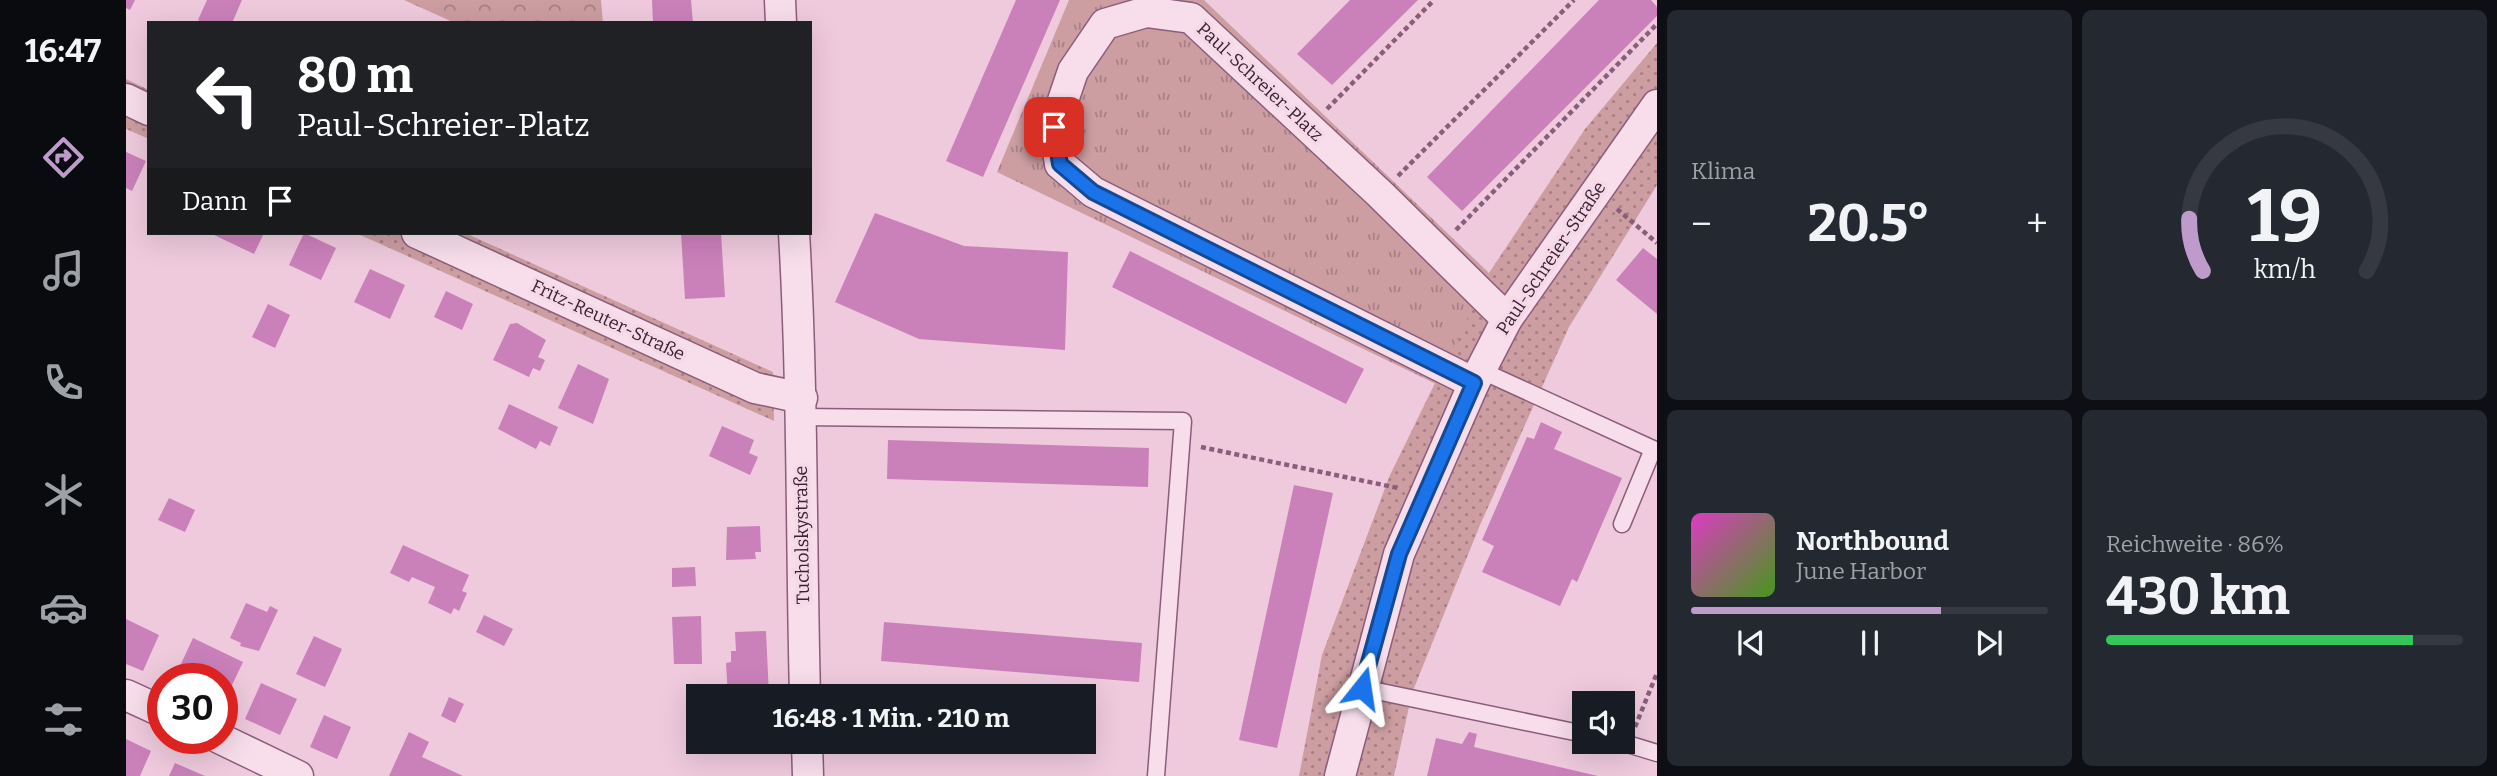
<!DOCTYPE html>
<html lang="de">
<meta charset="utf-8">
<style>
:root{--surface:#171b24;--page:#242831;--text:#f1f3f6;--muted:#9ea1a6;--line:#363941;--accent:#bf9bcb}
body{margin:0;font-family:Bitter,serif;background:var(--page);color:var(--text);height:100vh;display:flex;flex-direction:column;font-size:26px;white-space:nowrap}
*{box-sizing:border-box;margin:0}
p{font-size:23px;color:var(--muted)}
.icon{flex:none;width:38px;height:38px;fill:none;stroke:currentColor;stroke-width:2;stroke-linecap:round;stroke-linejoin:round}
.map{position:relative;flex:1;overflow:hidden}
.details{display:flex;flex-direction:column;gap:10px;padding:10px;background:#0d0f14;width:840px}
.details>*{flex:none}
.top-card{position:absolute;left:21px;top:21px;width:665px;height:214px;border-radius:0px;box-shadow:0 7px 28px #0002;background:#202124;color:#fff;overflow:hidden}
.controls{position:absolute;left:1446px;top:691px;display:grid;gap:14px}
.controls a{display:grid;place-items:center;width:63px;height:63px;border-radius:0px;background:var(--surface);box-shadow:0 7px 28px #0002;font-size:35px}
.speed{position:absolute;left:21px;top:663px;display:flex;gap:14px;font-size:35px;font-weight:700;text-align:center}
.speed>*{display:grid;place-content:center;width:91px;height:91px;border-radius:50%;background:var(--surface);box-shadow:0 7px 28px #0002;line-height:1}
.speed .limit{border:10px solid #d22;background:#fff;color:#111}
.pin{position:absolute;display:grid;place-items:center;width:60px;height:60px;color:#fff;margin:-30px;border-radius:14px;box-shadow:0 4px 10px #0006}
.me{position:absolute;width:77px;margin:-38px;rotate:15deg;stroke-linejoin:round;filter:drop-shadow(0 0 5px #0008)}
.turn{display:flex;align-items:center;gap:24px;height:147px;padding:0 35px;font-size:32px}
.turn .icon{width:91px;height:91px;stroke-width:2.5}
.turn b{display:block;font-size:49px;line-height:60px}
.then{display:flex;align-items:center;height:66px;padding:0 35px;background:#0003;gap:14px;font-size:26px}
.big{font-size:52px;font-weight:700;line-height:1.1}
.details .tile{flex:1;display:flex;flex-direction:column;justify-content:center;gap:10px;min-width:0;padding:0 24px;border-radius:10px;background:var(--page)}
.details .dial{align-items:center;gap:0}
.dial svg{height:182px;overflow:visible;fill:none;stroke:var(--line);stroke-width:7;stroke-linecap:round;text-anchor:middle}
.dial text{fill:var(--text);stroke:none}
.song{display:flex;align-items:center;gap:21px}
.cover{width:84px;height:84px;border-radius:10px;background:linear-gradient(135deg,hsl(310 70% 55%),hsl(100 70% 35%))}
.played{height:7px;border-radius:4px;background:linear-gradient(90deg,var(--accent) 70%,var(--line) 70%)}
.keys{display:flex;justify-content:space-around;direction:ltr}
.heat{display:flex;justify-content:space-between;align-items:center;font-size:38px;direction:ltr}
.charge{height:10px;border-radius:5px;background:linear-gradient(90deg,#34c759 86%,var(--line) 0)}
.details .tiles{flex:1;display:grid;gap:10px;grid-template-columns:repeat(2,1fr)}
.trip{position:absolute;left:560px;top:684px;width:410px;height:70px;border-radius:0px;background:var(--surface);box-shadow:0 7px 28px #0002;font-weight:700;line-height:70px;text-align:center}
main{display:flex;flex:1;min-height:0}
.tab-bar{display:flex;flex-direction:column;width:126px;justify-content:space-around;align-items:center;background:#090b0e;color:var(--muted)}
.tab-bar .icon{width:49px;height:49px}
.tab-bar .on{color:var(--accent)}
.tab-bar b{font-size:32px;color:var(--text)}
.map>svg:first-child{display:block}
.grass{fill:url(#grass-dots)}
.forest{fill:url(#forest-crowns)}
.park{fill:url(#park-tufts)}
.building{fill:#ca81ba}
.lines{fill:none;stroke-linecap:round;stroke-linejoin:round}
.lane-casing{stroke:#8a5e7b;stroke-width:19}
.street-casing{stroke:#8a5e7b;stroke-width:33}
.path{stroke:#8a5e7b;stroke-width:4.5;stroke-dasharray:5 3.5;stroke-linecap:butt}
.lane{stroke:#f8ddeb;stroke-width:16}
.street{stroke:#f8ddeb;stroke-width:30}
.route-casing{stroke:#114b97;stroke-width:18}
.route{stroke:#1a73e8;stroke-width:12}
.labels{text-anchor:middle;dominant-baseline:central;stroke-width:7;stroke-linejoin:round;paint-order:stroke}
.street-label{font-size:18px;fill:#3b2134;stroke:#f5d9e7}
</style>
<main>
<nav class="tab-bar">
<b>16:47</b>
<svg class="icon on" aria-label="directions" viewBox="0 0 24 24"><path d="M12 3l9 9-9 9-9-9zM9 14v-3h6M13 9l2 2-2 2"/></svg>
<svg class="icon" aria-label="music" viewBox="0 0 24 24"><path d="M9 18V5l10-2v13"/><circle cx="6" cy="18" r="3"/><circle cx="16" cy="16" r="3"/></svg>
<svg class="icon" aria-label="phone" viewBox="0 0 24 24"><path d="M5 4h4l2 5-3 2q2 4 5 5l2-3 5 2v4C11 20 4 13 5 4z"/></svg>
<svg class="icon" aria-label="climate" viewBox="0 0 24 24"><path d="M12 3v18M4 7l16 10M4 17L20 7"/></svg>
<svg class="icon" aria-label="car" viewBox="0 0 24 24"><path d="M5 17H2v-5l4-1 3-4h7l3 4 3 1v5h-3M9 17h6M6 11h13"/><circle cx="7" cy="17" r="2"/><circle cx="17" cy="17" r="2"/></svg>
<svg class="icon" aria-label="filters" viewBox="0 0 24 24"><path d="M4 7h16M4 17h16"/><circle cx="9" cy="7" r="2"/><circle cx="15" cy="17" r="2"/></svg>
</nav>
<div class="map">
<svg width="1531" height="776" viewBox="0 0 1531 776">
<defs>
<pattern id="grass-dots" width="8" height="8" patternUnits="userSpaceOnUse" patternTransform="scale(1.75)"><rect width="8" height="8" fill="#cc9da1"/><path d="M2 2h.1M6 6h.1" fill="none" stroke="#a78084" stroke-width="1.8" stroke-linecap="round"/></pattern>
<pattern id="forest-crowns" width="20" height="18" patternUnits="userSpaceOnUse" patternTransform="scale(1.75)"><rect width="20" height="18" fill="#cc9da1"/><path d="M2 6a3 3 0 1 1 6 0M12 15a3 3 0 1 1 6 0" fill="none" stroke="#a78084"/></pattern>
<pattern id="park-tufts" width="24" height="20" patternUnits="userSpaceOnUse" patternTransform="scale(1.75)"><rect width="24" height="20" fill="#cc9da1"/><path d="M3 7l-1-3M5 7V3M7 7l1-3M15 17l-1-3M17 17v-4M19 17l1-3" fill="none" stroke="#a78084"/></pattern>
</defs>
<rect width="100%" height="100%" fill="#eecadc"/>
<g class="grass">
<path d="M1531 43V185L1443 327 1354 525 1286 693 1268 776H1173L1196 655 1264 475 1363 273 1459 129Z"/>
<path d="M0 79 23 90V139L0 129Z"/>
<path d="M230 233H339L647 372 648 421Z"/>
</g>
<path class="forest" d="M278 0H475L477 23H329Z"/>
<path class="park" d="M943 0H1078L1363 273 1310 384 871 172Z"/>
<g class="building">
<path d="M0 0H9L4 10 0 8Z"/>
<path d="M81 0H116L106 23H77L72 20Z"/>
<path d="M526 0H565L567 23H527Z"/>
<path d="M890 0H934L857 177 820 161Z"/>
<path d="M1224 0H1292L1206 85 1171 54Z"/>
<path d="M1473 0H1525L1531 7V16L1336 211 1301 177Z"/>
<path d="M0 152 20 161 6 191 0 188Z"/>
<path d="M749 213 838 246 942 252 939 350 793 339 709 302Z"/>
<path d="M84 233H138L128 254Z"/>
<path d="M178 233 210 248 195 280 163 265Z"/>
<path d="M555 233H595L599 297 559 299Z"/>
<path d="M1517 248 1531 259V314L1490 280Z"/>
<path d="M1004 251 1238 369 1220 404 986 287Z"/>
<path d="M244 269 279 285 264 319 228 302Z"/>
<path d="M320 291 347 304 336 330 308 317Z"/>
<path d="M142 304 164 315 149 348 126 337Z"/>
<path d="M391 323 420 340 412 357 419 360 414 371 407 368 403 377 367 360 384 324Z"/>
<path d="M452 364 483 379 467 424 432 408Z"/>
<path d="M383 404 432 427 424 446 414 441 410 449 372 429Z"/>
<path d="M1415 422 1436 432 1428 449 1496 478 1451 582 1446 579 1434 606 1356 572 1368 546 1356 540 1401 437 1408 439Z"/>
<path d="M596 426 628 440 623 453 632 457 624 475 583 456Z"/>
<path d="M762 440 1023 448 1022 487 761 479Z"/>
<path d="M1168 485 1207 493 1151 748 1113 740Z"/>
<path d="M43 498 69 510 59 532 32 520Z"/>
<path d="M634 526 635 552H629L630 559 600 560 601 527Z"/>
<path d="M277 545 343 575 336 591 341 593 333 611 328 608 325 614 302 603 309 587 286 577 283 582 264 573Z"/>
<path d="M569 567 570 586 546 587V568Z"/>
<path d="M120 603 141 612 144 606 152 610 133 651 114 646 115 643 104 638Z"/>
<path d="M358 615 387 629 378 646 350 632Z"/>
<path d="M575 616 576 664H548L546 617Z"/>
<path d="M0 619 33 635 17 671 0 664Z"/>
<path d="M758 622 1016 643 1013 682 755 661Z"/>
<path d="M640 631 643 696H602L600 663 605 662V651H610L609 632Z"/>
<path d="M188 636 216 649 199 687 170 674Z"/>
<path d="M67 638 117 662 96 706V679H48Z"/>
<path d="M135 683 171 699 154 735 119 719Z"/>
<path d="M323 697 338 704 329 723 315 716Z"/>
<path d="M198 715 225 727 211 759 184 747Z"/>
<path d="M283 732 303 742 296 757 337 776H263Z"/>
<path d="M1343 732 1351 734 1348 747 1472 776H1301L1310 738 1336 744Z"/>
<path d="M0 739 25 751 14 776H0Z"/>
<path d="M49 763 79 776H43Z"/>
</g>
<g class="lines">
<defs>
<g id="lane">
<path d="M1354 370 1527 449 1496 524"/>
<path d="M674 417 1057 421 1030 776"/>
<path d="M1236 688 1458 734"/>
<path d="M1495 742 1531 753"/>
</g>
<g id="street">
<path d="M654 0 655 23"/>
<path d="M0 99 23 110"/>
<path d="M291 233 629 388 676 398"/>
<path d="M668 233C677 387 675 542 679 696"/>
<path d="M1348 383 967 192 934 164 928 127 947 71 979 24 1020 12 1065 18 1254 194 1381 319"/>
<path d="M0 695 37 712"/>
<path d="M93 738 172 776"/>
<path d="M681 742 682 776"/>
<path d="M1214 776 1273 554 1348 383 1381 319 1531 105"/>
</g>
</defs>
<use href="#lane" class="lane-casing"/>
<use href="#street" class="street-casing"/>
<g class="path">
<path d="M1201 109 1308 0"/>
<path d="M1272 176 1448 0"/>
<path d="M1491 209 1531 243"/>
<path d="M1330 230 1531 24"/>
<path d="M1075 447 1272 488"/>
<path d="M1509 727 1531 673"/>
</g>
<use href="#lane" class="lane"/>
<use href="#street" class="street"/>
</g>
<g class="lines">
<defs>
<path id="route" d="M928 127 934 164 967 192 1348 383 1273 554 1236 688"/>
</defs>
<use href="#route" class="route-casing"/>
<use href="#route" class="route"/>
</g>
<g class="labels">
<g class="street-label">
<text transform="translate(1134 82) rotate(43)">Paul-Schreier-Platz</text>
<text transform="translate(1425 258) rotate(-56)">Paul-Schreier-Straße</text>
<text transform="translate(482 320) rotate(25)">Fritz-Reuter-Straße</text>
<text transform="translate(676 535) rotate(-91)">Tucholskystraße</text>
</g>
</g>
</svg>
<div class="controls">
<a><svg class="icon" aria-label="sound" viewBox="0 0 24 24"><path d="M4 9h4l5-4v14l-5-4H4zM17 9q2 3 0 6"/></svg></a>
</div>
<div class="speed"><div class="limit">30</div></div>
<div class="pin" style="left:928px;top:127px;background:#d93025"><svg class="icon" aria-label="arrive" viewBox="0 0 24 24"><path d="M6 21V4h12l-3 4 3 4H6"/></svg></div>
<svg class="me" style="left:1236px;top:688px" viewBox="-20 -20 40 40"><path d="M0-17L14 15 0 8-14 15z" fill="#1a73e8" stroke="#fff" stroke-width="4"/></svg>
<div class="trip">16:48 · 1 Min. · 210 m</div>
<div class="top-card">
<div class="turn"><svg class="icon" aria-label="left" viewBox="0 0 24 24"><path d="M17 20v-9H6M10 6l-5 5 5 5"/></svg><div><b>80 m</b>Paul-Schreier-Platz</div></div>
<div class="then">Dann<svg class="icon" aria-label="arrive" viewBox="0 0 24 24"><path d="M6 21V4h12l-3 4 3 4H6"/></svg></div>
</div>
</div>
<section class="details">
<div class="tiles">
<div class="tile"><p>Klima</p>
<div class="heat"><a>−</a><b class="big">20.5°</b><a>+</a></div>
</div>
<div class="tile dial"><svg viewBox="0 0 100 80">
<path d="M14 69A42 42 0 1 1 86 69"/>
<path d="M14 69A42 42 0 0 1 8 46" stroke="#bf9bcb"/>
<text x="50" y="56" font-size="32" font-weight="700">19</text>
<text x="50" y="72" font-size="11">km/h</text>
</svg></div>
<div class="tile">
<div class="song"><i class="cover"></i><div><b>Northbound</b><p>June Harbor</p></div></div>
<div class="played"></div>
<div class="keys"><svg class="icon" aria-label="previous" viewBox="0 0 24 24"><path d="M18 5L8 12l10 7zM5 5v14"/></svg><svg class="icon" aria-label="pause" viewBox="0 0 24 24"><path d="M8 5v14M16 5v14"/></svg><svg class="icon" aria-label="next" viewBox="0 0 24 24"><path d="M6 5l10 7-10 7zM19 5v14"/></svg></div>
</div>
<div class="tile"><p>Reichweite · 86%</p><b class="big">430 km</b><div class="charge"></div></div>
</div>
</section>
</main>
